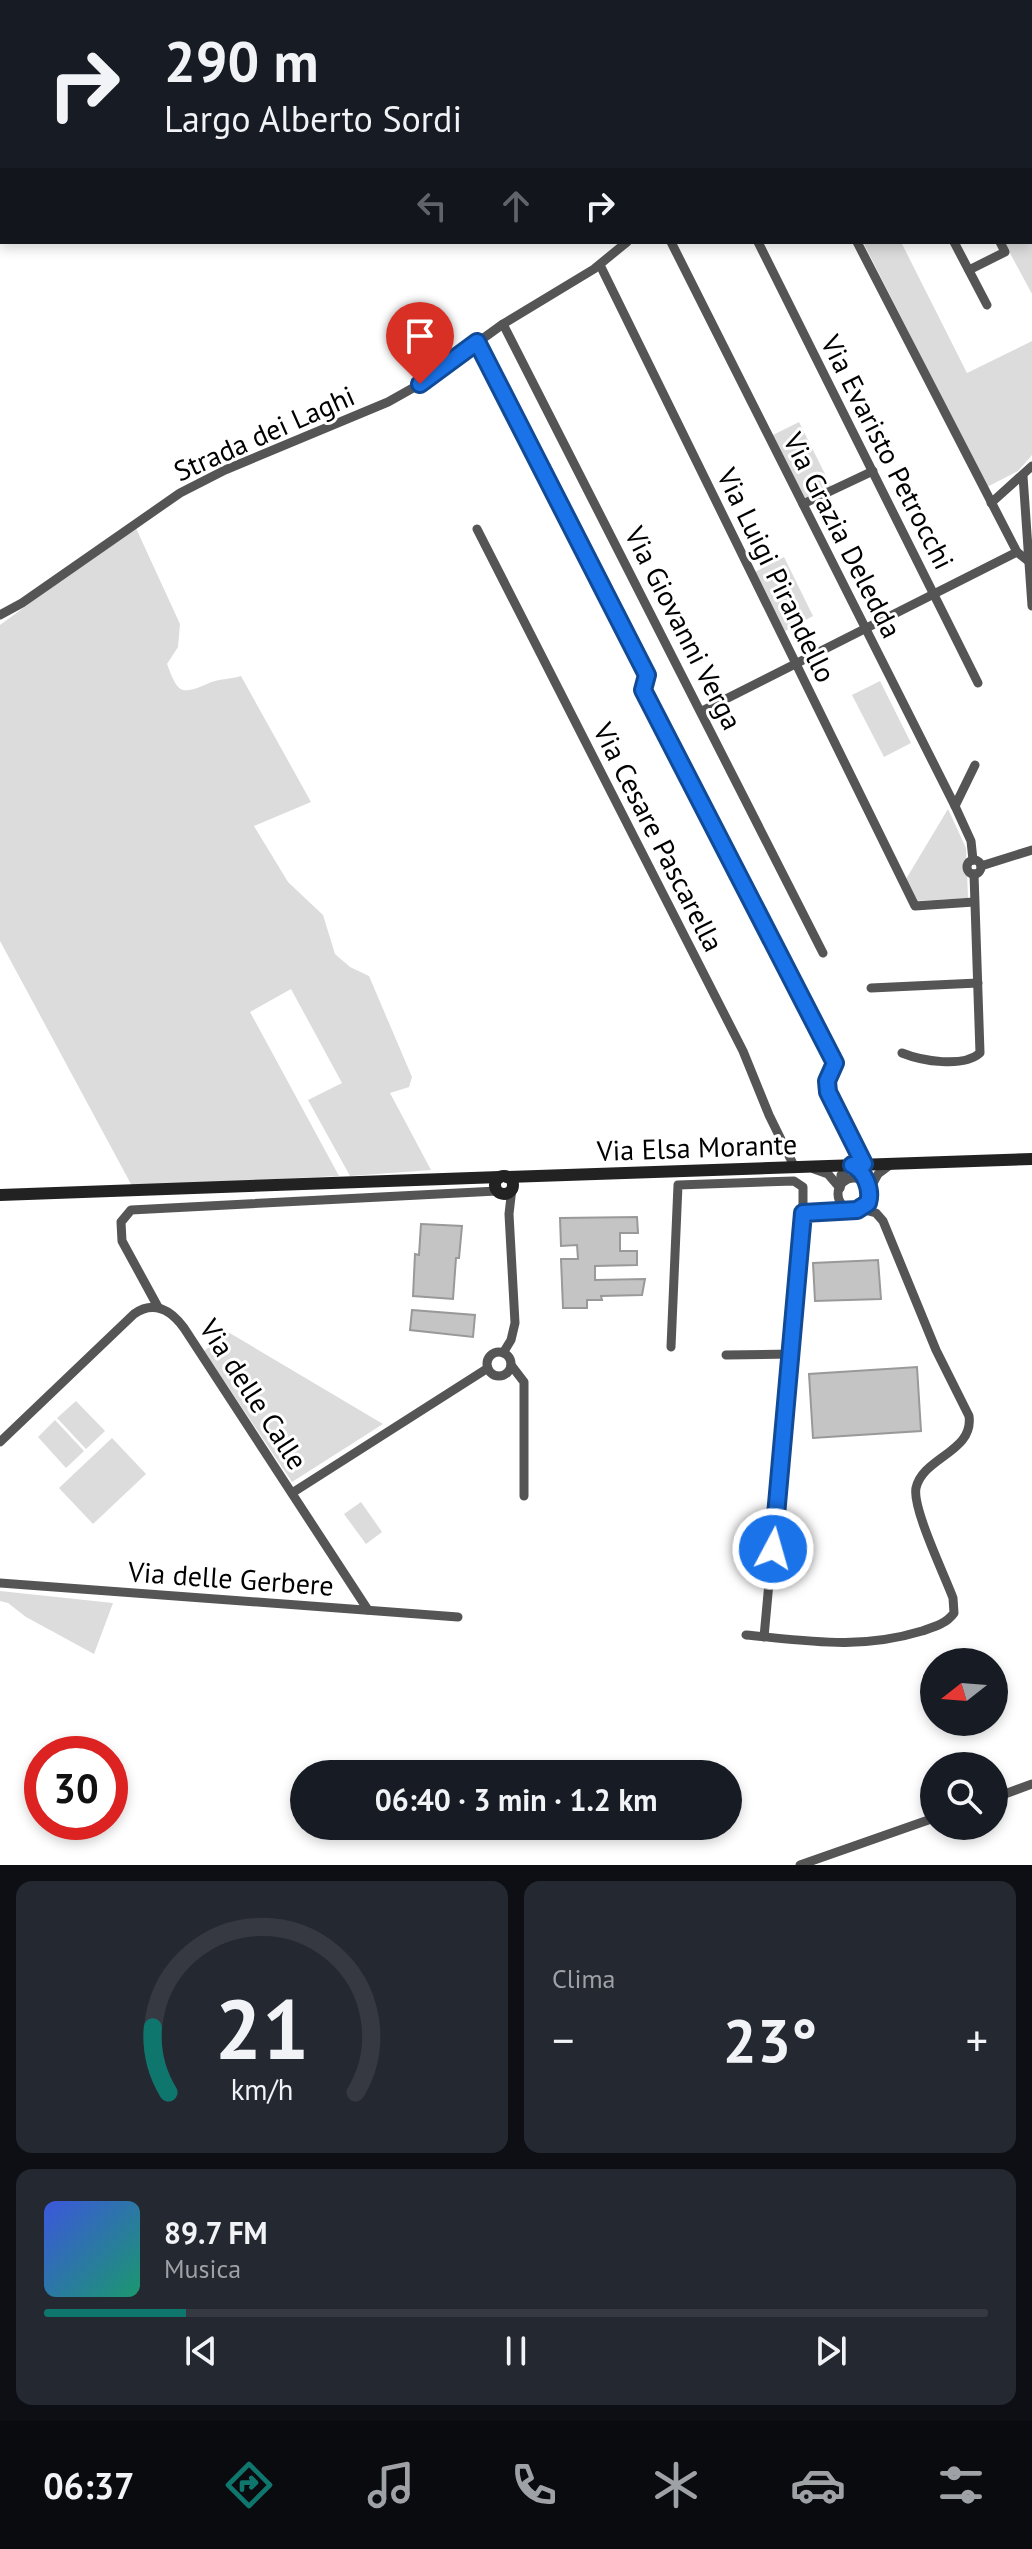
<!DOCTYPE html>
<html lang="it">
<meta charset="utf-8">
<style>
:root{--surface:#171b24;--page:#242831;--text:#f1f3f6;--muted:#9ea1a6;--line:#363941;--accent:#0f766e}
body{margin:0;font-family:"PT Sans",sans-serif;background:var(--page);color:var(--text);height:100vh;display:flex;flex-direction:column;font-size:30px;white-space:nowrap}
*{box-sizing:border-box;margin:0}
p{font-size:26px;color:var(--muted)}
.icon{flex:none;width:44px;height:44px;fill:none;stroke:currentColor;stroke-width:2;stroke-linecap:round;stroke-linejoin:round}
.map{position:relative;height:1865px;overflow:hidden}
.details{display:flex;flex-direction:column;gap:16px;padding:16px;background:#0d0f14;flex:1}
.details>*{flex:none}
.guide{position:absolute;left:0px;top:0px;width:1032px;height:244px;box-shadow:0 4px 12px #0003;background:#171b24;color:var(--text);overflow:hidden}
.needle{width:52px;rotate:253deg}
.buttons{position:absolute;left:920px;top:1648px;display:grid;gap:16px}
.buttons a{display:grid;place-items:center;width:88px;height:88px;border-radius:50%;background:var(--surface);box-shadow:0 4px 12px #0003;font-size:40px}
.speed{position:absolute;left:24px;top:1736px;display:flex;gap:16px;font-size:40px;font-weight:700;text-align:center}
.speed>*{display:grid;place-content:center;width:104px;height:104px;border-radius:50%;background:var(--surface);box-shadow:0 4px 12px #0003;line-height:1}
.speed .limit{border:12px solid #d22;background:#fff;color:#111}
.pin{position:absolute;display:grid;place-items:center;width:68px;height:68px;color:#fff;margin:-82px -34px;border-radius:50% 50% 50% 0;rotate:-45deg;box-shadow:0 0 8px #0007}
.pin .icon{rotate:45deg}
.me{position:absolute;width:88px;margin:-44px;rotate:6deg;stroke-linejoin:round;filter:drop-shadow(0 0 6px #0008)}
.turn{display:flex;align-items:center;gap:28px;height:168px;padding:0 32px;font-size:36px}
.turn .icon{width:104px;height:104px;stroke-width:2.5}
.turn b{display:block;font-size:56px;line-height:68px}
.lanes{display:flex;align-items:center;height:76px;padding:0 32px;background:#0003;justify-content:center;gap:40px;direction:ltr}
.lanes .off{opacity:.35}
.big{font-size:60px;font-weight:600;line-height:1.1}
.details .widget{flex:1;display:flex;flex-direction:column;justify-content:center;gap:12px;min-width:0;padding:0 28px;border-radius:16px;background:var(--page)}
.details .dial{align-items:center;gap:0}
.dial svg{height:208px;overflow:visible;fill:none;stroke:var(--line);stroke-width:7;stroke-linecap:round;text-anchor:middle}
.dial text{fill:var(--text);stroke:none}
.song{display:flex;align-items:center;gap:24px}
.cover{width:96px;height:96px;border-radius:12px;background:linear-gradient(135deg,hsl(230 70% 55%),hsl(160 70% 35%))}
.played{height:8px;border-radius:4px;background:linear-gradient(90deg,var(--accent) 15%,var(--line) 15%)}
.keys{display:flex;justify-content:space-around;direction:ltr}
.heat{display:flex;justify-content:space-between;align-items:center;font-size:44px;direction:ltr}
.details .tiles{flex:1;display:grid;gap:16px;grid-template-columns:1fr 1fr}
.widget:last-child{grid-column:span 2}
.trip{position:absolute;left:290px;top:1760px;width:452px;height:80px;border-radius:40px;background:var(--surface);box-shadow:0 4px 12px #0003;font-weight:600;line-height:80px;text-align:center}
.dock{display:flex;height:128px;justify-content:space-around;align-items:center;background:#090b0e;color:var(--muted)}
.dock .icon{width:56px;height:56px}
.dock .on{color:var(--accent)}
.dock b{font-size:36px;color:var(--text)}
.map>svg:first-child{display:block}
.green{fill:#dcdcdc}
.building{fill:#c4c4c4;stroke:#999;stroke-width:2}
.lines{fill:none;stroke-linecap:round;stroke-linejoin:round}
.street{stroke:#555;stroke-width:9}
.secondary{stroke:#222;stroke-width:12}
.rail-casing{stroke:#000;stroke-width:5}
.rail{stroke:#fff;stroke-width:2;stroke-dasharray:6;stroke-linecap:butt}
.route-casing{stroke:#114b97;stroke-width:20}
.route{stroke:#1a73e8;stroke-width:14}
.labels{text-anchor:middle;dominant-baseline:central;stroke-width:6;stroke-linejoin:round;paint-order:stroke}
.street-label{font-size:28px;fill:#000;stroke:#fff}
</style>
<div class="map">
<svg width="1032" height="1865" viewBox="0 0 1032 1865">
<rect width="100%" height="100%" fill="#fff"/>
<g class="green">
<path d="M1030 220 1032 223V294L1004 242H1030Z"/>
<path d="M863 242H901L967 373 1032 341V455L1018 471 987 487Z"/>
<path d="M799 422 831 486 805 499 773 435Z"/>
<path d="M135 526 180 624 178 647 167 664C178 693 180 696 209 683 217 679 232 679 241 676L311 802 254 826 288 882 323 915 335 954 350 967 369 976 412 1077 409 1087 390 1093 431 1170 350 1176 308 1100 342 1083 291 989 250 1012 339 1176 132 1186 0 941V625Z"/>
<path d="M784 557 813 616 785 631 755 572Z"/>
<path d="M880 681 911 743 884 757 852 695Z"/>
<path d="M948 809 966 848 968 898 917 901 906 879Z"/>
<path d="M228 1332 383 1424 292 1482 204 1351Z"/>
<path d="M76 1401 105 1431 86 1449 57 1418Z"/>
<path d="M55 1420 84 1451 66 1468 38 1437Z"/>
<path d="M112 1438 146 1474 93 1524 59 1488Z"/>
<path d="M361 1502 382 1532 366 1544 344 1514Z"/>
<path d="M0 1591 113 1603 94 1654 26 1617 8 1603 0 1601Z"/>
</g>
<g class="building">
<path d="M637 1217 638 1233H620V1251H637V1265L595 1266V1280L645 1279 642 1295 601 1296 602 1300H587V1308H563L561 1259H578L577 1245 561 1246 560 1218Z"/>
<path d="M421 1224 462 1226 459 1258H456L453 1299 413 1296 415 1254 419 1255Z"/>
<path d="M878 1260 881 1299 815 1301 813 1263Z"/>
<path d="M412 1310 475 1315 473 1337 410 1330Z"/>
<path d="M917 1367 921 1431 813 1438 809 1374Z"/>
</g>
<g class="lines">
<g class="street">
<path d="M641 0V2"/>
<path d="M898 0 899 2"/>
<path d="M659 2 662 0"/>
<path d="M1030 118H1032"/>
<path d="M1030 201 1032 204"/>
<path d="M671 242 955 806 971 841 973 860"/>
<path d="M758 242 978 683"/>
<path d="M857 242 1017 552 1032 564"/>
<path d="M954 242 987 305"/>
<path d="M600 265 915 906 974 902"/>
<path d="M969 270 1005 252 1000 242"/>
<path d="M503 324 823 953"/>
<path d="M477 342 647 675 643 690 834 1060 828 1089 864 1164"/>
<path d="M1023 476 1032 606"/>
<path d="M991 503 1032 466"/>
<path d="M803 504 873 471"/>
<path d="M477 529 743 1051 769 1115 795 1168"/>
<path d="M0 615 22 603 180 493 225 470 388 402 420 384 503 324 594 269 627 242"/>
<path d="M702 711 1017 552"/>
<path d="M955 806 975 765"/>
<circle cx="974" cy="867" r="7"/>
<path d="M981 866 1032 850"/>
<path d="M871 988 978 983"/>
<path d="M902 1053C922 1061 963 1068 980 1053L974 874"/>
<path d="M814 1169 828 1174 840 1188"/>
<circle cx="854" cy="1194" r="16"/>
<path d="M840 1188 841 1175 852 1165 860 1169 866 1183"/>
<path d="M870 1189 878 1174 890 1165"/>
<path d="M158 1307 122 1241 121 1222 131 1210 497 1191"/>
<path d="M671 1347 678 1185 794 1181 803 1187V1213L848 1209"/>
<circle cx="499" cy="1364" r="12"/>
<path d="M503 1353 511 1340 515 1323 509 1214 512 1188"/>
<path d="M726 1355 791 1354"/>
<path d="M511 1365 524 1382V1496"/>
<path d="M0 1442 134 1314C154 1300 171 1310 184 1328L368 1610"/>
<path d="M292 1493 488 1368"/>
<path d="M0 1583 458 1617"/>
<path d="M746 1635C809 1641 860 1650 922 1631 934 1627 946 1624 954 1613L953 1598C945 1576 912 1508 916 1488 923 1457 974 1452 969 1416L936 1350 883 1221 876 1213 861 1209"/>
<path d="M764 1637 803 1213"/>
<path d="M994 1798 1032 1784"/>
<path d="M800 1865 934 1818"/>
</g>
<g class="secondary">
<circle cx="504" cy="1185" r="9"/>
<path d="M507 1177 1032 1159"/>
<path d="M0 1195 500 1177"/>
</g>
<defs>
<g id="rail">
<path d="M69 2 72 0"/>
<path d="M0 40 2 39"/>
</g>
</defs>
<use href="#rail" class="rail-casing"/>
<use href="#rail" class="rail"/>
</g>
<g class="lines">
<defs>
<path id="route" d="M420 384 477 342 647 675 643 690 835 1063 827 1081 828 1092 864 1164 852 1165C865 1171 872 1190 868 1203L857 1210 803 1213 773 1549"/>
</defs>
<use href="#route" class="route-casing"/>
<use href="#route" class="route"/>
</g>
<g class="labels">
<g class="street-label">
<text transform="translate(264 433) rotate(-24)">Strada dei Laghi</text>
<text transform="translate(888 452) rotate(63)">Via Evaristo Petrocchi</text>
<text transform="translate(843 535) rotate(63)">Via Grazia Deledda</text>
<text transform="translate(777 575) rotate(64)">Via Luigi Pirandello</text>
<text transform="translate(684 628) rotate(63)">Via Giovanni Verga</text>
<text transform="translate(659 837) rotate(63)">Via Cesare Pascarella</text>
<text transform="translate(697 1147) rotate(-2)">Via Elsa Morante</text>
<text transform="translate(254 1394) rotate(57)">Via delle Calle</text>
<text transform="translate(231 1578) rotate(4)">Via delle Gerbere</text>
</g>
</g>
</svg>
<div class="buttons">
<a><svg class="needle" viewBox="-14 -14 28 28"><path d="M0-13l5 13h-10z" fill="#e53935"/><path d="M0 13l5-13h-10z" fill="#9ea1a6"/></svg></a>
<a><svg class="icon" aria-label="search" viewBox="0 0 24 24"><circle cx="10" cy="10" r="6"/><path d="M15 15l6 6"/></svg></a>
</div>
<div class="speed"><div class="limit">30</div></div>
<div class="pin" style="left:420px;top:384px;background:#d93025"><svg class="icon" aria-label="arrive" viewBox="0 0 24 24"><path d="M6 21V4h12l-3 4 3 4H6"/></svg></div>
<svg class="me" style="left:773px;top:1549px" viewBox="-20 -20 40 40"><circle r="17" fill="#1a73e8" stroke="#fff" stroke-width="3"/><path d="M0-11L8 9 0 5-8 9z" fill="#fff"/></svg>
<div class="trip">06:40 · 3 min · 1.2 km</div>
<div class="guide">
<div class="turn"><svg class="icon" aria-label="right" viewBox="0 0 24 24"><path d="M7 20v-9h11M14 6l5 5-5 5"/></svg><div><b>290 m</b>Largo Alberto Sordi</div></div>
<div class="lanes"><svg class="icon off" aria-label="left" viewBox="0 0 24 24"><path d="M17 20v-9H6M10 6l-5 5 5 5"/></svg><svg class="icon off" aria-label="ahead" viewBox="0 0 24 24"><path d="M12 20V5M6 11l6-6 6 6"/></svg><svg class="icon" aria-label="right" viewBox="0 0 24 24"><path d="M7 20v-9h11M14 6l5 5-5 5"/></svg></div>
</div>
</div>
<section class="details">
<div class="tiles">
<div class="widget dial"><svg viewBox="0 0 100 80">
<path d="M14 69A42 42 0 1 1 86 69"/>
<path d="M14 69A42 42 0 0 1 8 44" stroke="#0f766e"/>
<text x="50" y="56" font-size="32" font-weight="700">21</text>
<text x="50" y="72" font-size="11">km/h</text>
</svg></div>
<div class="widget"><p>Clima</p>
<div class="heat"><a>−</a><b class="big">23°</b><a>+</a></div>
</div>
<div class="widget">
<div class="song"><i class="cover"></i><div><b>89.7 FM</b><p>Musica</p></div></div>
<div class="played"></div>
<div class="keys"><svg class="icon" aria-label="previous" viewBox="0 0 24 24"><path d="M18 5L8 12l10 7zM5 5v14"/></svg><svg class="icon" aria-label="pause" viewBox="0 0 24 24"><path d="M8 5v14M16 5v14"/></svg><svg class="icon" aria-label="next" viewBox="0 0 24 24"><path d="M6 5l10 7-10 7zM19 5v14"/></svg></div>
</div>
</div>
</section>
<nav class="dock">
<b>06:37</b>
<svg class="icon on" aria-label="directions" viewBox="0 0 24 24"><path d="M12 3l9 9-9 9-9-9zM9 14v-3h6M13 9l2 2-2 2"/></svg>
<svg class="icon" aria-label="music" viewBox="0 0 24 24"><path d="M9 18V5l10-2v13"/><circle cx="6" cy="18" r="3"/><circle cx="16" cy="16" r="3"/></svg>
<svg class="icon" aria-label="phone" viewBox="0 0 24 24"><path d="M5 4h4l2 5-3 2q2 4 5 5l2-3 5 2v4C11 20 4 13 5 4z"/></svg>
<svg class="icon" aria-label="climate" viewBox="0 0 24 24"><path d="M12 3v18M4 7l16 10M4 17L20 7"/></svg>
<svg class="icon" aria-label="car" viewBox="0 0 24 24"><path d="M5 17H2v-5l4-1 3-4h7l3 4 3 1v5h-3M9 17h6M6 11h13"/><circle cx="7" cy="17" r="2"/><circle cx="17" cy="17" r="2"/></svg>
<svg class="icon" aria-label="filters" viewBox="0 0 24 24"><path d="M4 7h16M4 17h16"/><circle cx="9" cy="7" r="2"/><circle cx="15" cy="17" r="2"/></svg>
</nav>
